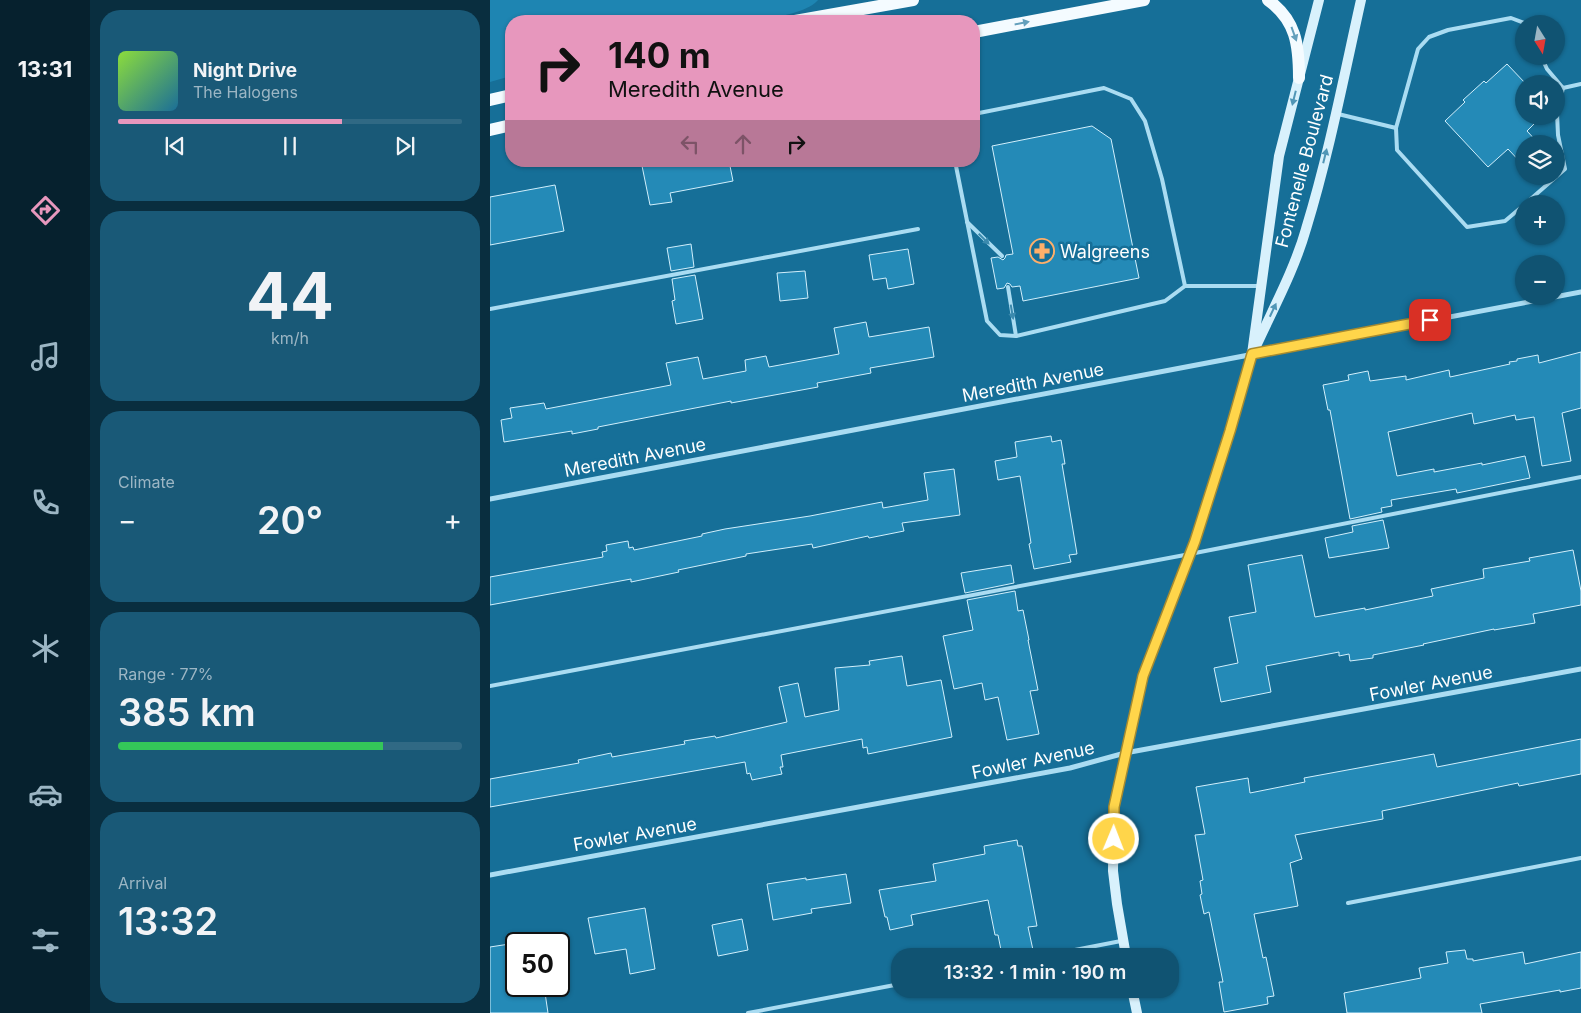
<!DOCTYPE html>
<meta charset="utf-8">
<style>
:root{--surface:#105372;--page:#195977;--text:#f1f3f6;--muted:#9cb6c4;--line:#306984;--accent:#e797bd}
body{margin:0;font-family:Inter,sans-serif;background:var(--page);color:var(--text);height:100vh;display:flex;flex-direction:column;font-size:19px;white-space:nowrap}
*{box-sizing:border-box;margin:0}
p{font-size:16px;color:var(--muted)}
.icon{flex:none;width:28px;height:28px;fill:none;stroke:currentColor;stroke-width:2;stroke-linecap:round;stroke-linejoin:round}
.map{position:relative;flex:1;overflow:hidden}
.drawer{display:flex;flex-direction:column;gap:10px;padding:10px;background:#092e3f;width:400px}
.drawer>*{flex:none}
.top-card{position:absolute;left:15px;top:15px;width:475px;height:152px;border-radius:20px;box-shadow:0 1px 4px #0004;background:#e797bd;color:#111;overflow:hidden}
.needle{width:32px;rotate:169deg}
.controls{position:absolute;left:1025px;top:15px;display:grid;gap:10px}
.controls a{display:grid;place-items:center;width:50px;height:50px;border-radius:50%;background:var(--surface);box-shadow:0 1px 4px #0004;font-size:25px}
.speed{position:absolute;left:15px;top:932px;display:flex;gap:10px;font-size:25px;font-weight:700;text-align:center}
.speed>*{display:grid;place-content:center;width:65px;height:65px;border-radius:50%;background:var(--surface);box-shadow:0 1px 4px #0004;line-height:1}
.speed .limit{border:2px solid #111;border-radius:8px;background:#fff;color:#111}
.pin{position:absolute;display:grid;place-items:center;width:42px;height:42px;color:#fff;margin:-21px;border-radius:10px;box-shadow:0 2px 8px #0006}
.me{position:absolute;width:55px;margin:-28px;rotate:1deg;stroke-linejoin:round;filter:drop-shadow(0 0 4px #0008)}
.turn{display:flex;align-items:center;gap:18px;height:105px;padding:0 20px;font-size:22px}
.turn .icon{width:65px;height:65px;stroke-width:2.5}
.turn b{display:block;font-size:35px;line-height:42px}
.lanes{display:flex;align-items:center;height:48px;padding:0 20px;background:#0003;justify-content:center;gap:25px;direction:ltr}
.lanes .off{opacity:.35}
.big{font-size:38px;font-weight:600;line-height:1.1}
.drawer .tile{flex:1;display:flex;flex-direction:column;justify-content:center;gap:8px;min-width:0;padding:0 18px;border-radius:20px;background:var(--page)}
.drawer .dial{align-items:center;gap:0}
.dial b{font-size:65px;line-height:1}
.song{display:flex;align-items:center;gap:15px}
.cover{width:60px;height:60px;border-radius:8px;background:linear-gradient(135deg,hsl(90 70% 55%),hsl(200 70% 35%))}
.played{height:5px;border-radius:2px;background:linear-gradient(90deg,var(--accent) 65%,var(--line) 65%)}
.keys{display:flex;justify-content:space-around;direction:ltr}
.heat{display:flex;justify-content:space-between;align-items:center;font-size:28px;direction:ltr}
.charge{height:8px;border-radius:4px;background:linear-gradient(90deg,#34c759 77%,var(--line) 0)}
.trip{position:absolute;left:401px;top:948px;width:288px;height:50px;border-radius:20px;background:var(--surface);box-shadow:0 1px 4px #0004;font-weight:600;line-height:50px;text-align:center}
main{display:flex;flex:1;min-height:0}
.tabs{display:flex;flex-direction:column;width:90px;justify-content:space-around;align-items:center;background:#06212e;color:var(--muted)}
.tabs .icon{width:35px;height:35px}
.tabs .on{color:var(--accent)}
.tabs b{font-size:22px;color:var(--text)}
.map>svg:first-child{display:block}
.green{fill:#1e85b2}
.building{fill:#248ab7;stroke:#d1effc}
.lines{fill:none;stroke-linecap:round;stroke-linejoin:round}
.service{stroke:#aadcf2;stroke-width:4}
.minor{stroke:#aadcf2;stroke-width:5}
.secondary{stroke:#d8f1fc;stroke-width:10}
.primary{stroke:#f4fbff;stroke-width:12}
.oneway{fill:#64a0bc}
.oneway2{fill:#5096b6}
.oneway3{fill:#3b8aae}
.route-casing{stroke:#a68a30;stroke-width:12}
.route{stroke:#ffd54a;stroke-width:9}
.labels{text-anchor:middle;dominant-baseline:central;stroke-width:5;stroke-linejoin:round;paint-order:stroke}
.street-label{font-size:18px;fill:#fff;stroke:#166f98}
.poi-label{font-size:18px;fill:#fff;stroke:#166f98;text-anchor:start}
</style>
<main>
<nav class="tabs">
<b>13:31</b>
<svg class="icon on" aria-label="directions" viewBox="0 0 24 24"><path d="M12 3l9 9-9 9-9-9zM9 14v-3h6M13 9l2 2-2 2"/></svg>
<svg class="icon" aria-label="music" viewBox="0 0 24 24"><path d="M9 18V5l10-2v13"/><circle cx="6" cy="18" r="3"/><circle cx="16" cy="16" r="3"/></svg>
<svg class="icon" aria-label="phone" viewBox="0 0 24 24"><path d="M5 4h4l2 5-3 2q2 4 5 5l2-3 5 2v4C11 20 4 13 5 4z"/></svg>
<svg class="icon" aria-label="climate" viewBox="0 0 24 24"><path d="M12 3v18M4 7l16 10M4 17L20 7"/></svg>
<svg class="icon" aria-label="car" viewBox="0 0 24 24"><path d="M5 17H2v-5l4-1 3-4h7l3 4 3 1v5h-3M9 17h6M6 11h13"/><circle cx="7" cy="17" r="2"/><circle cx="17" cy="17" r="2"/></svg>
<svg class="icon" aria-label="filters" viewBox="0 0 24 24"><path d="M4 7h16M4 17h16"/><circle cx="9" cy="7" r="2"/><circle cx="15" cy="17" r="2"/></svg>
</nav>
<section class="drawer">
<div class="tile">
<div class="song"><i class="cover"></i><div><b>Night Drive</b><p>The Halogens</p></div></div>
<div class="played"></div>
<div class="keys"><svg class="icon" aria-label="previous" viewBox="0 0 24 24"><path d="M18 5L8 12l10 7zM5 5v14"/></svg><svg class="icon" aria-label="pause" viewBox="0 0 24 24"><path d="M8 5v14M16 5v14"/></svg><svg class="icon" aria-label="next" viewBox="0 0 24 24"><path d="M6 5l10 7-10 7zM19 5v14"/></svg></div>
</div>
<div class="tile dial"><b>44</b><p>km/h</p></div>
<div class="tile"><p>Climate</p>
<div class="heat"><a>−</a><b class="big">20°</b><a>+</a></div>
</div>
<div class="tile"><p>Range · 77%</p><b class="big">385 km</b><div class="charge"></div></div>
<div class="tile"><p>Arrival</p><b class="big">13:32</b></div>
</section>
<div class="map">
<svg width="1091" height="1013" viewBox="0 0 1091 1013">
<rect width="100%" height="100%" fill="#166f98"/>
<path class="green" d="M0 0H328C316 16 259 22 240 21L235 17 215 21H21V76L0 82Z"/>
<g class="building">
<path d="M1017 64 1036 84H1034V116H1049L1044 121 1045 123 1037 131 1049 144H1034V166L1018 149 998 167 955 121 975 102 973 100 994 81 996 83Z"/>
<path d="M602 126 621 139 649 278 533 301 530 286 522 287 520 284 517 283 514 288 507 289 501 258 508 257 513 260 515 258 516 255 523 254 502 146Z"/>
<path d="M151 161H239L243 181 180 193 182 202 160 205Z"/>
<path d="M65 185 74 231 0 245V197Z"/>
<path d="M201 244 204 267 181 271 177 248Z"/>
<path d="M418 249 424 284 398 289 396 278 383 280 379 255Z"/>
<path d="M315 271 318 298 290 301 287 273Z"/>
<path d="M205 275 213 319 186 324 182 301 185 300 182 279Z"/>
<path d="M376 322 379 337 439 327 444 357 380 368 381 373 327 383 328 387 241 403V401L108 427V429L82 434V431L14 442 11 420 22 418 20 408 54 403 56 409 181 385 176 363 208 357 213 379 256 371 255 360 276 356 279 367 349 354 344 328Z"/>
<path d="M1091 352V408L1072 413 1081 461 1052 466 1044 417 1026 420 1025 415 984 424 982 413 898 432 907 476 944 469V472L992 463V465L1035 456 1040 478 967 493 966 489 901 500 902 506 891 508 892 512 860 519 840 410H838L833 385 859 380 858 375 878 371 880 381 916 376V380L959 370 960 377 1020 364 1019 362 1027 361V359L1048 355 1049 363Z"/>
<path d="M561 436 562 442 571 440 575 464H572L587 554 579 555 581 562 544 569 539 544 541 543 530 476 508 480 505 461 527 457 525 442Z"/>
<path d="M464 469 470 515 412 523 414 531 379 538 378 536 323 548 322 544 256 554V556L188 570 189 572 141 582V579L0 605V577L113 557 112 552 117 551 116 545 138 541 139 548 143 547 144 550 212 536V534L235 529 320 516 392 502 393 508 438 500 434 473Z"/>
<path d="M893 520 899 548 839 558 835 538 863 532 862 526Z"/>
<path d="M1083 550 1091 591V605L1043 614 1045 623 1004 630V629L933 644 934 645 883 655V658L860 661 859 654 849 656V652L776 666 781 692 731 702 724 668 748 663 739 617 766 612 758 565 812 555 825 617 875 608V610L943 596 941 589 994 578 993 569 1040 561 1039 558Z"/>
<path d="M521 565 524 583 475 593 471 573Z"/>
<path d="M525 591 528 611 533 610 539 640H538L548 690 540 691 549 734 517 740 508 697 495 700 492 683 464 689 453 636 483 630 477 600Z"/>
<path d="M412 656 417 686 451 680 462 737 378 754 377 747 373 748 372 739 291 755 293 767H290L292 774 262 780 260 773 257 774 255 762 0 807V779L89 763 88 760 121 753 122 757 195 744 194 741 225 736 226 738 297 722 289 687 308 683 315 717 349 710 345 668 380 665 379 661Z"/>
<path d="M1091 739V774L1029 786 1028 783 892 811 893 819 805 835 812 859 800 863 808 906 764 914 773 958 776 957 784 996 777 997 778 1004 734 1012 729 982H733L719 912 714 914 710 895 712 894 710 881 713 880 705 835 715 834 706 787 758 778 760 793 815 782 814 778 944 754 947 767Z"/>
<path d="M527 840 528 846H532L547 926 538 927 543 950 512 955 508 935H505L498 900 421 915 423 925 400 930 397 917H395L389 890 446 881 443 864 495 854 494 846Z"/>
<path d="M356 874 361 903 321 909 322 913 283 920 277 884 316 878V880Z"/>
<path d="M155 908 165 969 140 974 136 949 105 954 98 918Z"/>
<path d="M252 919 258 950 228 956 222 925Z"/>
<path d="M26 943V986H54L58 1013H0V947Z"/>
<path d="M975 950 977 959H983V961L1033 952 1035 964 1091 952V988L1070 992V990L990 1004 992 1013H857L854 993 931 978 929 968 958 963 956 952Z"/>
</g>
<g class="lines">
<g class="service">
<path d="M1051 56 1057 69 1073 88 1091 84"/>
<path d="M484 114 614 88 641 99 655 121 672 179 695 286H769"/>
<path d="M848 114 906 128 928 49 939 37 958 30 1021 18 1037 24"/>
<path d="M906 128 907 150 977 227 1015 221 1034 205"/>
<path d="M465 161 497 321 510 335 526 336 675 301 695 286"/>
<path d="M1035 204 1075 169 1068 135 1067 113 1073 88"/>
<path d="M477 222 512 256"/>
<path d="M518 287 526 336"/>
<path d="M0 309 428 229"/>
<path d="M0 686 700 554 1091 477"/>
<path d="M858 903 1091 858"/>
<path d="M554 956 631 941"/>
<path d="M258 1013 410 984"/>
</g>
<g class="minor">
<path d="M0 499 1091 292"/>
<path d="M0 875 580 768 635 753 1091 669"/>
</g>
<g class="secondary">
<path d="M767 344C784 307 805 268 816 229 839 154 854 76 871 0"/>
<path d="M636 956 627 904 623 871 624 807 653 676 705 541 740 431 762 354 789 156 829 0"/>
<path d="M642 989 647 1013"/>
</g>
<g class="primary">
<path d="M778 0C806 20 809 45 809 78"/>
<path d="M305 21 423 0"/>
<path d="M484 32 654 0"/>
<path d="M0 100 21 95"/>
<path d="M0 130 21 125"/>
</g>
</g>
<defs><path id="oneway-solid" d="M-6-.8H1V-3.2L6.5 0L1 3.2V.8H-6Z" transform="scale(1.25)"/></defs>
<g class="oneway">
<use href="#oneway-solid" transform="translate(532 23) rotate(-11)"/>
<use href="#oneway-solid" transform="translate(804 34) rotate(70)"/>
</g>
<g class="oneway2">
<use href="#oneway-solid" transform="translate(804 98) rotate(104)"/>
<use href="#oneway-solid" transform="translate(835 156) rotate(-76)"/>
<use href="#oneway-solid" transform="translate(783 310) rotate(-65)"/>
</g>
<g class="oneway3">
<use href="#oneway-solid" transform="translate(494 239) rotate(45)"/>
<use href="#oneway-solid" transform="translate(522 312) rotate(80)"/>
</g>
<g class="lines">
<defs>
<path id="route" d="M624 839V807L653 676 705 541 740 431 762 354 940 320"/>
</defs>
<use href="#route" class="route-casing"/>
<use href="#route" class="route"/>
</g>
<defs>
<symbol id="pharmacy-ring" viewBox="-11 -11 22 22"><circle r="9.5" fill="#166f98" stroke="#ffaf6a" stroke-width="1.5"/><path d="M-2-6h4v4h4v4h-4v4h-4v-4h-4v-4h4Z" fill="#ffaf6a"/></symbol>
</defs>
<g fill-rule="evenodd">
<use href="#pharmacy-ring" x="538" y="237" width="28" height="28"/>
</g>
<g class="labels">
<g class="street-label">
<text transform="translate(814 161) rotate(-75)">Fontenelle Boulevard</text>
<text transform="translate(543 382) rotate(-11)">Meredith Avenue</text>
<text transform="translate(145 457) rotate(-11)">Meredith Avenue</text>
<text transform="translate(941 683) rotate(-11)">Fowler Avenue</text>
<text transform="translate(543 760) rotate(-12)">Fowler Avenue</text>
<text transform="translate(145 834) rotate(-10)">Fowler Avenue</text>
</g>
<g class="poi-label">
<text x="570" y="251">Walgreens</text>
</g>
</g>
</svg>
<div class="controls">
<a><svg class="needle" viewBox="-14 -14 28 28"><path d="M0-13l5 13h-10z" fill="#e53935"/><path d="M0 13l5-13h-10z" fill="#9cb6c4"/></svg></a>
<a><svg class="icon" aria-label="sound" viewBox="0 0 24 24"><path d="M4 9h4l5-4v14l-5-4H4zM17 9q2 3 0 6"/></svg></a>
<a><svg class="icon" aria-label="layers" viewBox="0 0 24 24"><path d="M12 4l9 5-9 5-9-5zM3 14l9 5 9-5"/></svg></a>
<a>+</a>
<a>−</a>
</div>
<div class="speed"><div class="limit">50</div></div>
<div class="pin" style="left:940px;top:320px;background:#d93025"><svg class="icon" aria-label="arrive" viewBox="0 0 24 24"><path d="M6 21V4h12l-3 4 3 4H6"/></svg></div>
<svg class="me" style="left:624px;top:839px" viewBox="-20 -20 40 40"><circle r="17" fill="#ffd54a" stroke="#fff" stroke-width="3"/><path d="M0-11L8 9 0 5-8 9z" fill="#fff"/></svg>
<div class="trip">13:32 · 1 min · 190 m</div>
<div class="top-card">
<div class="turn"><svg class="icon" aria-label="right" viewBox="0 0 24 24"><path d="M7 20v-9h11M14 6l5 5-5 5"/></svg><div><b>140 m</b>Meredith Avenue</div></div>
<div class="lanes"><svg class="icon off" aria-label="left" viewBox="0 0 24 24"><path d="M17 20v-9H6M10 6l-5 5 5 5"/></svg><svg class="icon off" aria-label="ahead" viewBox="0 0 24 24"><path d="M12 20V5M6 11l6-6 6 6"/></svg><svg class="icon" aria-label="right" viewBox="0 0 24 24"><path d="M7 20v-9h11M14 6l5 5-5 5"/></svg></div>
</div>
</div>
</main>
